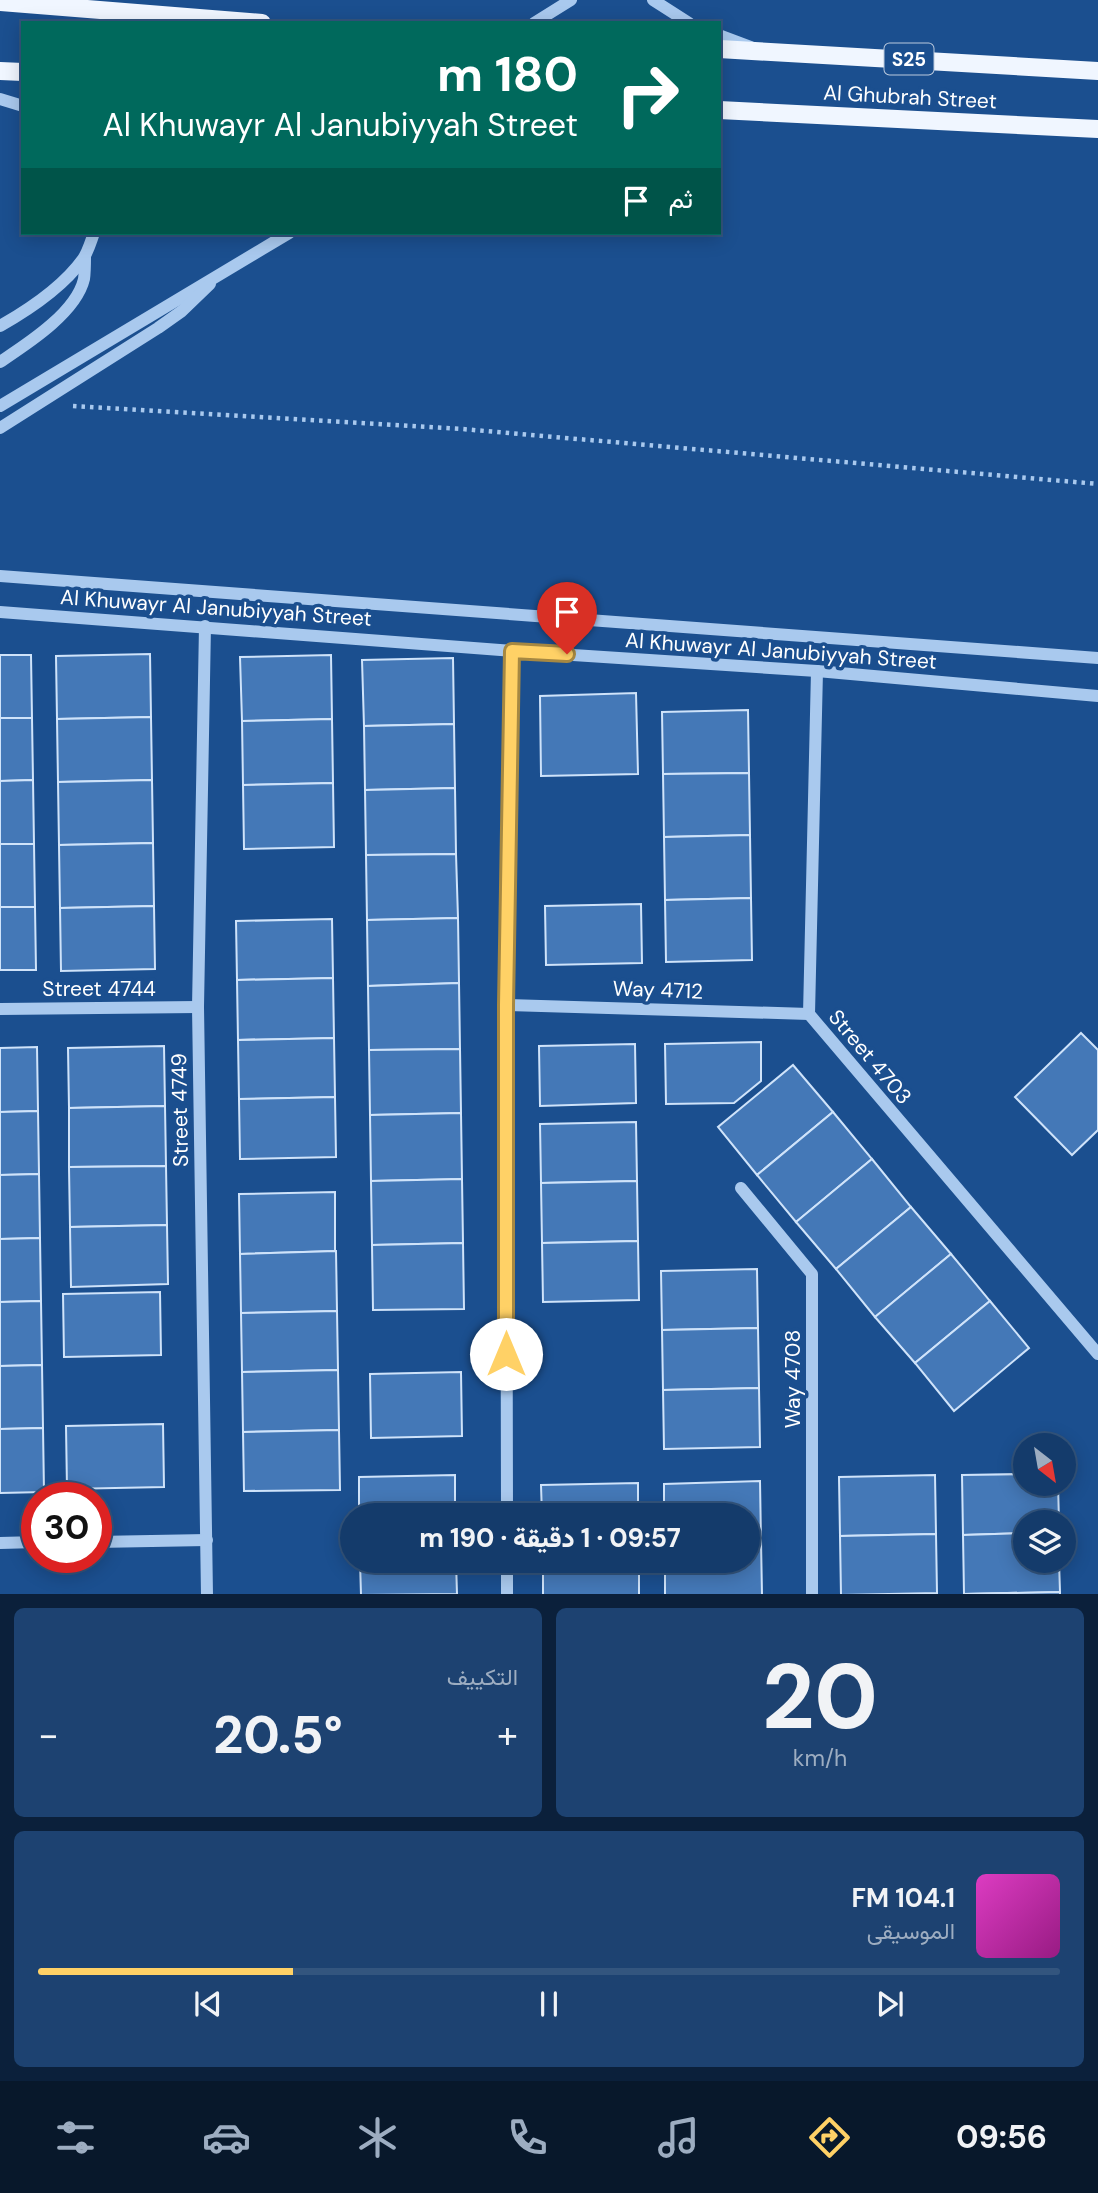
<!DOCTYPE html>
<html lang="ar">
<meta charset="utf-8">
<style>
:root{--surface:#143b6b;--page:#1d4271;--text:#f1f3f6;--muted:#9dadc1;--line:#33557e;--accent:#ffd166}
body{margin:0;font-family:"DM Sans",Vazirmatn,sans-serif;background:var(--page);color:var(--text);direction:rtl;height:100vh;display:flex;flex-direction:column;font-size:26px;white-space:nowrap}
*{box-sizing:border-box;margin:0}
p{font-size:23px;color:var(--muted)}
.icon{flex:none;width:38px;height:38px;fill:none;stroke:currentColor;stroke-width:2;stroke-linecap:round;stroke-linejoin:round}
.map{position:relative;height:1594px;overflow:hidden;direction:ltr}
.panel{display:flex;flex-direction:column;gap:14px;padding:14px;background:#0b203b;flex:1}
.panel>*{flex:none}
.top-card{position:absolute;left:21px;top:21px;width:700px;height:214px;border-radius:0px;box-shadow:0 4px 18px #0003,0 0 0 2px var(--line);direction:rtl;background:#00695c;color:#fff;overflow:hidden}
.needle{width:46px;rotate:149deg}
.controls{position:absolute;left:1013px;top:1433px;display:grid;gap:14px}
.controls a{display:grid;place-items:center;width:63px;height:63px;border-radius:50%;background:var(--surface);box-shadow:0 4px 18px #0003,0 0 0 2px var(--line);font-size:35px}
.speed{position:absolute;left:21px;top:1482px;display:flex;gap:14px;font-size:35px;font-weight:700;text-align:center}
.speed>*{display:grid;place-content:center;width:91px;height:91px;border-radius:50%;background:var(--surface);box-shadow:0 4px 18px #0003,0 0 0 2px var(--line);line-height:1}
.speed .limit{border:10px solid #d22;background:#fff;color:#111}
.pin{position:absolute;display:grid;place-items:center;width:60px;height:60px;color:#fff;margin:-72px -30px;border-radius:50% 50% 50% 0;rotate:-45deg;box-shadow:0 0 7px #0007}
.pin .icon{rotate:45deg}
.me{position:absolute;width:77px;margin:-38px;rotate:0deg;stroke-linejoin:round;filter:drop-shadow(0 0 5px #0008)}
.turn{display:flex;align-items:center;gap:24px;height:147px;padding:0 28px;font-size:32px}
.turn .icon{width:91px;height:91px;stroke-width:2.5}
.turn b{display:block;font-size:49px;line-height:60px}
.then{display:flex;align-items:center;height:66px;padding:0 28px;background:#0003;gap:14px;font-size:26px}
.big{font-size:52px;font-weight:800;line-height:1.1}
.panel .tile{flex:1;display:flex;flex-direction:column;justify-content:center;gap:10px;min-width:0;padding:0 24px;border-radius:10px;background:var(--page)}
.panel .dial{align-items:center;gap:0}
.dial b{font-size:91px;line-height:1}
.song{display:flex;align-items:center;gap:21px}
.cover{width:84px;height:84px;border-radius:10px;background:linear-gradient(135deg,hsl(310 70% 55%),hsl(310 70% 35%))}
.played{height:7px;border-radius:4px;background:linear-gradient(90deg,var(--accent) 25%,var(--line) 25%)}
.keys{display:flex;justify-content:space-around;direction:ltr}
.heat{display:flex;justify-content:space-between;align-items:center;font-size:38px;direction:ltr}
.panel .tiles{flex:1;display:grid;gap:14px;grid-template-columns:1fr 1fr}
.tile:last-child{grid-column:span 2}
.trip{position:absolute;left:340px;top:1503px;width:420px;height:70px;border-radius:35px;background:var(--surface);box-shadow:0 4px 18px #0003,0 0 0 2px var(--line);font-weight:800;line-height:70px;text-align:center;direction:rtl}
.tab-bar{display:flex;height:112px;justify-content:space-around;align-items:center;background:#08182b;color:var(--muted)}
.tab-bar .icon{width:49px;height:49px}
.tab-bar .active{color:var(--accent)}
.tab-bar b{font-size:32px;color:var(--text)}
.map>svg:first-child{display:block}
.building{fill:#4478b7;stroke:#cfe3fa;stroke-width:2}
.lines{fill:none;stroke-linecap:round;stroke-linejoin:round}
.path{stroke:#a9c9ee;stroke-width:4.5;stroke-dasharray:3.5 5;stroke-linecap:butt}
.minor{stroke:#a9c9ee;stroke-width:12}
.major{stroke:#f0f6ff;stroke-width:18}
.route-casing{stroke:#a68842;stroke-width:18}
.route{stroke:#ffd166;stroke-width:12}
.labels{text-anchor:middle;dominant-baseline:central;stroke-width:7;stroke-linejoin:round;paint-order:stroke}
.shield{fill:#1b4f8f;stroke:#bbcadd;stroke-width:2}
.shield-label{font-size:19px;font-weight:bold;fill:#fff}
.street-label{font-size:21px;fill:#fff;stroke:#1b4f8f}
</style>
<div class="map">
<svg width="1098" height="1595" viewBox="0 0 1098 1595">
<rect width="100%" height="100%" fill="#1b4f8f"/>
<g class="building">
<path d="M150 654 151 717 57 719 56 656Z"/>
<path d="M0 655H31L32 718H0Z"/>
<path d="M331 655 332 719 242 721 240 657Z"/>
<path d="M453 658 454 724 364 726 362 660Z"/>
<path d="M636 693 638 774 541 776 540 696Z"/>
<path d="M748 710 749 773 663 774 662 712Z"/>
<path d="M151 717 152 780 58 782 57 719Z"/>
<path d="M0 718H32L33 780 0 781Z"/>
<path d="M332 719 333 783 243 785 242 721Z"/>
<path d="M454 724 455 788 365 790 364 726Z"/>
<path d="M749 773 750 835 664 837 663 774Z"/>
<path d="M33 780 34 844H0V781Z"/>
<path d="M152 780 153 843 59 845 58 782Z"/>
<path d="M333 783 334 847 244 849 243 785Z"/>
<path d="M455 788 456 854 366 855 365 790Z"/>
<path d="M750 835 751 898 665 900 664 837Z"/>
<path d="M153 843 154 906 60 908 59 845Z"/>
<path d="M0 844H34L35 907H0Z"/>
<path d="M456 854 458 918 367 920 366 855Z"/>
<path d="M751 898 752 960 666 962 665 900Z"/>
<path d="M641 904 642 963 546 965 545 906Z"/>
<path d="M154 906 155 969 61 971 60 908Z"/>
<path d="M0 907H35L36 970H0Z"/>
<path d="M458 918 459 983 368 986 367 920Z"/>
<path d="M332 919 333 978 237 980 236 921Z"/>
<path d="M333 978 334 1038 238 1040 237 980Z"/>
<path d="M459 983 460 1049 369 1050 368 986Z"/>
<path d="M1081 1033 1098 1050V1130L1072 1155 1015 1097Z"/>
<path d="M334 1038 335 1097 239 1099 238 1040Z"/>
<path d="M761 1042V1081L734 1103 666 1104 665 1044Z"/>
<path d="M635 1044 636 1103 540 1106 539 1046Z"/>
<path d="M164 1046 165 1106 69 1108 68 1048Z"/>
<path d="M37 1047 38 1111 0 1112V1048Z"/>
<path d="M460 1049 461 1113 370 1115 369 1050Z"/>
<path d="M793 1065 833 1112 757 1175 718 1127Z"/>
<path d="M335 1097 336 1157 240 1159 239 1099Z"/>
<path d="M165 1106 166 1166 69 1167V1108Z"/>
<path d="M38 1111 39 1174 0 1175V1112Z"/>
<path d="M833 1112 872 1159 796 1222 757 1175Z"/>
<path d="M461 1113 462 1179 371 1181 370 1115Z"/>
<path d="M636 1122 637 1181 541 1183 540 1124Z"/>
<path d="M872 1159 911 1207 836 1269 796 1222Z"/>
<path d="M166 1166 167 1225 70 1227 69 1167Z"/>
<path d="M39 1174 40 1238 0 1239V1175Z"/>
<path d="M462 1179 463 1243 372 1245 371 1181Z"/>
<path d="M637 1181 638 1241 542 1243 541 1183Z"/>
<path d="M335 1192V1251L240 1254 239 1194Z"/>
<path d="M911 1207 951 1254 875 1317 836 1269Z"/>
<path d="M167 1225 168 1284 71 1287 70 1227Z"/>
<path d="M40 1238 41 1301 0 1302V1239Z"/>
<path d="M638 1241 639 1300 543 1302 542 1243Z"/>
<path d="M463 1243 464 1309 373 1310 372 1245Z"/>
<path d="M336 1251 337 1311 241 1313 240 1254Z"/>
<path d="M951 1254 990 1301 915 1363 875 1317Z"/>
<path d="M757 1269 758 1328 662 1330 661 1271Z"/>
<path d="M160 1292 161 1355 64 1357 63 1294Z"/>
<path d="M41 1301 42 1365 0 1366V1302Z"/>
<path d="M990 1301 1029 1348 954 1411 915 1363Z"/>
<path d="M337 1311 338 1370 242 1372 241 1313Z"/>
<path d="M758 1328 759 1388 663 1390 662 1330Z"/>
<path d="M42 1365 43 1428 0 1429V1366Z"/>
<path d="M338 1370 339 1430 243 1432 242 1372Z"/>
<path d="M461 1372 462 1436 371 1438 370 1374Z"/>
<path d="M759 1388 760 1447 664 1449 663 1390Z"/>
<path d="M163 1424 164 1487 67 1489 66 1426Z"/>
<path d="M43 1428 44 1492 0 1493V1429Z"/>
<path d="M339 1430 340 1490 244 1491 243 1432Z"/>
<path d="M1026 1474V1484H1058L1059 1522H1026V1533L963 1535 962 1475Z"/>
<path d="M455 1475V1516H359V1477Z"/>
<path d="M935 1475 936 1534 840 1536 839 1477Z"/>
<path d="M760 1481 761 1541H747V1516H664V1484Z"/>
<path d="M638 1483V1516H542L541 1485Z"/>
<path d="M1026 1533V1561H1059L1060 1592 964 1594 963 1535Z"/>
<path d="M936 1534 937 1593 841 1595 840 1536Z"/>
<path d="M747 1541H761L762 1595H665V1561H747Z"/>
<path d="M360 1561H456L457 1594 361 1595Z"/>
<rect x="543" y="1561" width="96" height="34"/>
<path d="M1060 1592V1595H964V1594Z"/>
</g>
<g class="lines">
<path class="path" d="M73 406 462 429 1098 484"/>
<g class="minor">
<path d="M653 0 689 23"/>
<path d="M534 23 571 0"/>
<path d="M719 35 751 47"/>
<path d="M0 99 23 106"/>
<path d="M0 326C30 309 63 287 83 259 88 252 91 241 94 233"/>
<path d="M0 362C27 344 76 313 84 279 85 272 85 264 85 257"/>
<path d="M0 406 289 233"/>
<path d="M0 428 158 328 182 311 210 284"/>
<path d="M0 576 1098 658"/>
<path d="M0 612 512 651 817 671 1098 696"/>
<path d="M205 626 198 1007 207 1595"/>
<path d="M817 671 809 1014 1098 1354"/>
<path d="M506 1005 809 1014"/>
<path d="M0 1009 198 1007"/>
<path d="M741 1188 812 1274V1595"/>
<path d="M507 1516 506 1005 512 651"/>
<path d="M96 1542 207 1540"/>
<path d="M0 1543 37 1542"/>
<path d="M507 1561V1595"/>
</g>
<g class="major">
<path d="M0 2 262 23"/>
<path d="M719 49 1098 71"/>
<path d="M0 71 23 72"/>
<path d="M719 110 1098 129"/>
</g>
</g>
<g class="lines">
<defs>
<path id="route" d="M506 1354V1005L512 651 567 654"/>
</defs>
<use href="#route" class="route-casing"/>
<use href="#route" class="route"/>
</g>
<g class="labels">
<rect class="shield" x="884.5" y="43.5" width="49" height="31" rx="5"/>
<g class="shield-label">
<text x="909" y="59">S25</text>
</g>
<g class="street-label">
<text transform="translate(910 97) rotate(3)">Al Ghubrah Street</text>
<text transform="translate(216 608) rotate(4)">Al Khuwayr Al Janubiyyah Street</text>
<text transform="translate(781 651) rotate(4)">Al Khuwayr Al Janubiyyah Street</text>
<text x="99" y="989">Street 4744</text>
<text transform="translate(658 990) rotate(2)">Way 4712</text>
<text transform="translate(870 1057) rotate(50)">Street 4703</text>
<text transform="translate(180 1110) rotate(-91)">Street 4749</text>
<text transform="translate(793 1379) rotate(-90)">Way 4708</text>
</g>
</g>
</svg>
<div class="controls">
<a><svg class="needle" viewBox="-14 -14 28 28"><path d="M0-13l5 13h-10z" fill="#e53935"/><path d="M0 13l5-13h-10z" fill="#9dadc1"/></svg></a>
<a><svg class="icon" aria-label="layers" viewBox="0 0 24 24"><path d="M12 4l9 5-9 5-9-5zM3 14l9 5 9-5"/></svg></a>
</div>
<div class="speed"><div class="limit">30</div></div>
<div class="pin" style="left:567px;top:654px;background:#d93025"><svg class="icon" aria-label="arrive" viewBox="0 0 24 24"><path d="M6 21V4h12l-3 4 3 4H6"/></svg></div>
<svg class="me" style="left:506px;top:1354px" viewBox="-20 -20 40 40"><circle r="19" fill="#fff"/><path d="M0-13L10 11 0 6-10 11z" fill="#ffd166"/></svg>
<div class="trip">09:57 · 1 دقيقة · 190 m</div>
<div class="top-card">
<div class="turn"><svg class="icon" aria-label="right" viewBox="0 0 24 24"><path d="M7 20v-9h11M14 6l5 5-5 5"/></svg><div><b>180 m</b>Al Khuwayr Al Janubiyyah Street</div></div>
<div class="then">ثم<svg class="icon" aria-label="arrive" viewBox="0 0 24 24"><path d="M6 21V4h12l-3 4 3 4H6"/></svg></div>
</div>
</div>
<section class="panel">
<div class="tiles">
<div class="tile dial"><b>20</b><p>km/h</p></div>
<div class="tile"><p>التكييف</p>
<div class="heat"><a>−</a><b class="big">20.5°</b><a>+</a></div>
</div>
<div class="tile">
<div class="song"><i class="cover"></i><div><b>104.1 FM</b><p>الموسيقى</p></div></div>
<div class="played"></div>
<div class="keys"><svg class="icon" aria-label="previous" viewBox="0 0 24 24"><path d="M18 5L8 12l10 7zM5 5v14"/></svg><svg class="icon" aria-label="pause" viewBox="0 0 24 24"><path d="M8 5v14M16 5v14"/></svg><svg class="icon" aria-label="next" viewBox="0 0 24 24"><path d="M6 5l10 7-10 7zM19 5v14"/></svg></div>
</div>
</div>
</section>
<nav class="tab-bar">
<b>09:56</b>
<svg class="icon active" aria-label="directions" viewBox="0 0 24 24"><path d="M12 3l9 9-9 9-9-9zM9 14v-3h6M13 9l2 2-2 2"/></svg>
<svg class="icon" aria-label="music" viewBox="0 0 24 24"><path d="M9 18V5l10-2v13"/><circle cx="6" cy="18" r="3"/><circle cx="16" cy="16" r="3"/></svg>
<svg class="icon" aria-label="phone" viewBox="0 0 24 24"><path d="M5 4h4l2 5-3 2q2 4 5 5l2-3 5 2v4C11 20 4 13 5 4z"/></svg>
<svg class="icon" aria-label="climate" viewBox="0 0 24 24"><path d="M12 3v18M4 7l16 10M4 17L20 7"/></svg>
<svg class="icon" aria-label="car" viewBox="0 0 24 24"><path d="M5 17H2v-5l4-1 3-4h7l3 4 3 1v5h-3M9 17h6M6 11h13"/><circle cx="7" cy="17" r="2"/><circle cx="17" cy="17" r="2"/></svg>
<svg class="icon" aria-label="filters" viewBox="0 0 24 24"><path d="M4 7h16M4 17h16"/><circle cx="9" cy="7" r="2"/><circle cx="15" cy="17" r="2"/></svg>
</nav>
